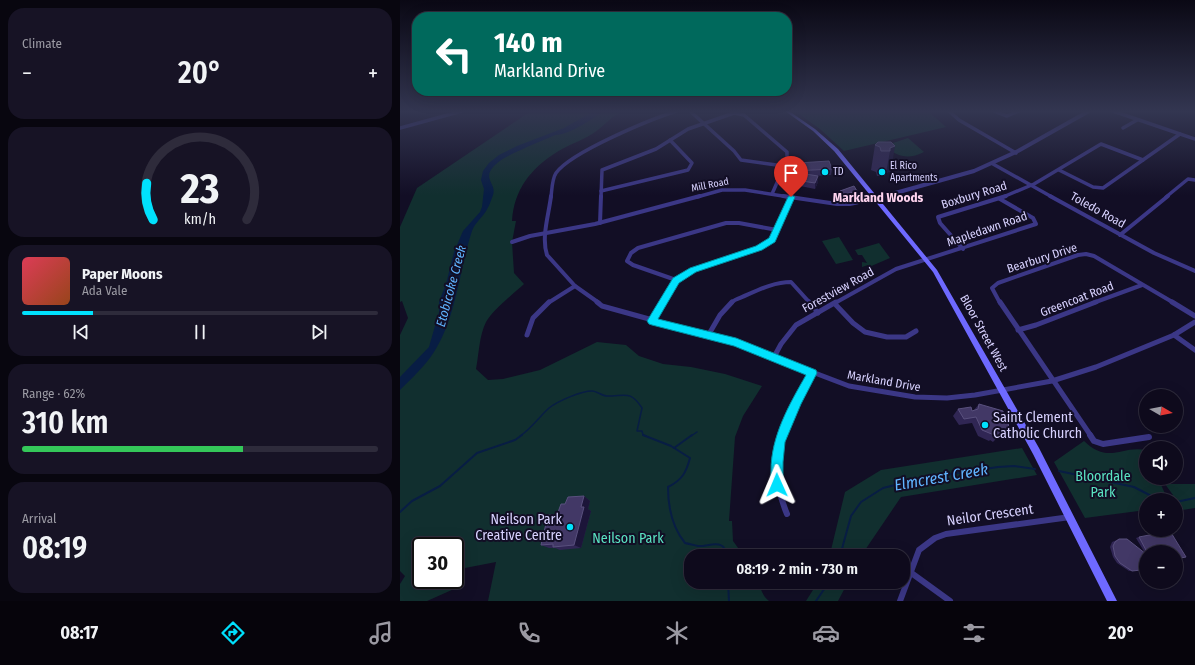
<!DOCTYPE html>
<meta charset="utf-8">
<style>
:root{--surface:#0e0a1c;--page:#171325;--text:#f1f3f6;--muted:#9b9aa3;--line:#2e2b3b;--accent:#00e1fd}
body{margin:0;font-family:"Fira Sans Condensed",sans-serif;background:var(--page);color:var(--text);height:100vh;display:flex;flex-direction:column;font-size:15px;white-space:nowrap}
*{box-sizing:border-box;margin:0}
p{font-size:13px;color:var(--muted)}
.icon{flex:none;width:22px;height:22px;fill:none;stroke:currentColor;stroke-width:2;stroke-linecap:round;stroke-linejoin:round}
.map{position:relative;flex:1;overflow:hidden}
.panel{display:flex;flex-direction:column;gap:8px;padding:8px;background:#08060f;width:400px}
.panel>*{flex:none}
.banner{position:absolute;left:12px;top:12px;width:380px;height:84px;border-radius:16px;box-shadow:0 4px 16px #0002,0 0 0 1px var(--line);background:#00695c;color:#fff;overflow:hidden}
.needle{width:26px;rotate:99deg}
.controls{position:absolute;left:739px;top:389px;display:grid;gap:8px}
.controls a{display:grid;place-items:center;width:44px;height:44px;border-radius:50%;background:var(--surface);box-shadow:0 4px 16px #0002,0 0 0 1px var(--line);font-size:20px}
.speed{position:absolute;left:12px;top:537px;display:flex;gap:8px;font-size:20px;font-weight:700;text-align:center}
.speed>*{display:grid;place-content:center;width:52px;height:52px;border-radius:50%;background:var(--surface);box-shadow:0 4px 16px #0002,0 0 0 1px var(--line);line-height:1}
.speed .limit{border:2px solid #111;border-radius:6px;background:#fff;color:#111}
.pin{position:absolute;display:grid;place-items:center;width:34px;height:34px;color:#fff;margin:-41px -17px;border-radius:50% 50% 50% 0;rotate:-45deg;box-shadow:0 0 4px #0007}
.pin .icon{rotate:45deg}
.me{position:absolute;width:44px;margin:-22px;rotate:359deg;stroke-linejoin:round;filter:drop-shadow(0 0 3px #0008)}
.turn{display:flex;align-items:center;gap:14px;height:84px;padding:0 16px;font-size:18px}
.turn .icon{width:52px;height:52px;stroke-width:2.5}
.turn b{display:block;font-size:28px;line-height:34px}
.big{font-size:30px;font-weight:600;line-height:1.1}
.panel .card{flex:1;display:flex;flex-direction:column;justify-content:center;gap:6px;min-width:0;padding:0 14px;border-radius:16px;background:var(--page)}
.panel .dial{align-items:center;gap:0}
.dial svg{height:104px;overflow:visible;fill:none;stroke:var(--line);stroke-width:7;stroke-linecap:round;text-anchor:middle}
.dial text{fill:var(--text);stroke:none}
.song{display:flex;align-items:center;gap:12px}
.cover{width:48px;height:48px;border-radius:6px;background:linear-gradient(135deg,hsl(350 70% 55%),hsl(20 70% 35%))}
.played{height:4px;border-radius:2px;background:linear-gradient(90deg,var(--accent) 20%,var(--line) 20%)}
.keys{display:flex;justify-content:space-around;direction:ltr}
.heat{display:flex;justify-content:space-between;align-items:center;font-size:22px;direction:ltr}
.charge{height:6px;border-radius:3px;background:linear-gradient(90deg,#34c759 62%,var(--line) 0)}
.trip{position:absolute;left:284px;top:549px;width:226px;height:40px;border-radius:16px;background:var(--surface);box-shadow:0 4px 16px #0002,0 0 0 1px var(--line);font-weight:600;line-height:40px;text-align:center}
.menu{display:flex;height:64px;justify-content:space-around;align-items:center;background:#06040b;color:var(--muted)}
.menu .icon{width:28px;height:28px}
.menu .selected{color:var(--accent)}
.menu b{font-size:18px;color:var(--text)}
main{display:flex;flex:1;min-height:0}
.map>svg:first-child{display:block}
.green{fill:#112f2f;fill-rule:evenodd}
.water{fill:#081d44}
.lines{fill:none;stroke-linecap:round;stroke-linejoin:round}
.stream-far1{stroke:#081d44;stroke-width:1.5}
.stream{stroke:#081d44;stroke-width:2}
.river{fill:#081d44;fill-rule:evenodd}
.minor-far3{stroke:#3b3786;stroke-width:3.5}
.minor-far2{stroke:#3b3786;stroke-width:4}
.minor-far1{stroke:#3b3786;stroke-width:5}
.minor{stroke:#3b3786;stroke-width:6}
.tertiary-far1{stroke:#3b3786;stroke-width:4}
.tertiary{stroke:#3b3786;stroke-width:5}
.secondary{fill:#6e69ff;fill-rule:evenodd}
.wall{fill:#302654}
.shaded-wall{fill:#1c1539}
.building{fill:#423866;stroke:#59507e}
.route{fill:#00e1fd;stroke:#0092a4}
.poi-dot{fill:#00e1fd;stroke:#120e25;stroke-width:1.5}
.labels{text-anchor:middle;dominant-baseline:central;stroke-width:4;stroke-linejoin:round;paint-order:stroke}
.far-poi-label{font-size:10px;fill:#d8d2ff;stroke:#120e25;text-anchor:start}
.far-street-label{font-size:10px;fill:#d8d2ff;stroke:#120e25}
.street-label{font-size:12px;fill:#d8d2ff;stroke:#120e25}
.neighbourhood-label{font-size:13px;font-weight:bold;fill:#ffd4ef;stroke:#120e25}
.water-label{font-size:13px;font-style:italic;fill:#60b4ff;stroke:#120e25}
.near-poi-label{font-size:14px;fill:#d8d2ff;stroke:#120e25;text-anchor:start}
.near-park-label{font-size:14px;fill:#5ae3c2;stroke:#120e25}
.near-street-label{font-size:14px;fill:#d8d2ff;stroke:#120e25}
.near-water-label{font-size:16px;font-style:italic;fill:#60b4ff;stroke:#120e25}
</style>
<main>
<section class="panel">
<div class="card"><p>Climate</p>
<div class="heat"><a>−</a><b class="big">20°</b><a>+</a></div>
</div>
<div class="card dial"><svg viewBox="0 0 100 80">
<path d="M14 69A42 42 0 1 1 86 69"/>
<path d="M14 69A42 42 0 0 1 9 41" stroke="#00e1fd"/>
<text x="50" y="56" font-size="32" font-weight="700">23</text>
<text x="50" y="72" font-size="11">km/h</text>
</svg></div>
<div class="card">
<div class="song"><i class="cover"></i><div><b>Paper Moons</b><p>Ada Vale</p></div></div>
<div class="played"></div>
<div class="keys"><svg class="icon" aria-label="previous" viewBox="0 0 24 24"><path d="M18 5L8 12l10 7zM5 5v14"/></svg><svg class="icon" aria-label="pause" viewBox="0 0 24 24"><path d="M8 5v14M16 5v14"/></svg><svg class="icon" aria-label="next" viewBox="0 0 24 24"><path d="M6 5l10 7-10 7zM19 5v14"/></svg></div>
</div>
<div class="card"><p>Range · 62%</p><b class="big">310 km</b><div class="charge"></div></div>
<div class="card"><p>Arrival</p><b class="big">08:19</b></div>
</section>
<div class="map">
<svg width="795" height="601" viewBox="0 0 795 601">
<rect width="100%" height="100%" fill="#120e25"/>
<g class="green">
<path d="M131 111H225C210 116 205 126 192 134 181 141 168 145 157 152 130 169 114 190 112 221H116L112 242 114 273 124 284C113 294 93 310 86 322 79 336 79 354 76 369L88 380 103 379 140 370 197 342 226 345 239 356 263 364 291 367 325 374 362 386 343 416 335 437 329 521H332L333 541 344 556H291V582H358C361 589 363 597 369 601H88L96 562 65 568 54 589 27 601H0V584L5 576 0 571V335L8 318 2 301 0 302V227L17 188ZM21 546H55V580H21Z"/>
<path d="M399 111H528L546 127 444 151 420 129 396 112Z"/>
<path d="M508 138 524 152C508 160 498 157 484 146Z"/>
<path d="M439 237 453 260 436 264 422 241Z"/>
<path d="M479 243 490 258 469 267 468 265 462 267V262L467 263 462 255H458L455 250Z"/>
<path d="M684 441C709 465 721 445 746 450V478H758L766 496 773 495 765 484H795V508L776 511V500H746V510L685 518 654 462Z"/>
<path d="M622 448 637 475 501 497 461 556H434L435 554 431 550 445 492 481 470Z"/>
<path d="M418 582H448L438 601H406Z"/>
</g>
<path class="water" d="M194 111H200C178 127 152 136 127 147 117 152 103 157 95 165 81 179 97 183 93 195 91 201 88 209 84 214 80 219 74 225 72 231 59 270 57 316 34 352 25 366 12 378 0 390V377L29 347 39 312V302L46 284 54 252 63 231 80 212 82 207 84 189 81 180 83 171 89 163 99 155 117 146 164 128Z"/>
<g class="lines">
<g class="stream-far1">
<path d="M120 436C132 428 139 417 149 408 158 401 181 391 192 391 197 391 202 396 207 396 226 396 230 390 242 408L237 431H242L243 435 246 436"/>
<path d="M291 436 297 432"/>
</g>
<g class="stream">
<path d="M243 435 271 446 290 458C286 473 282 480 268 487 268 507 272 527 285 543 289 544 294 545 298 546 308 547 326 537 326 556"/>
<path d="M274 448 292 435"/>
<path d="M659 471 734 487 759 500"/>
<path d="M776 502 795 498"/>
<path d="M0 512 12 501 40 486 77 453 115 440 122 435"/>
<path d="M440 556 451 516 461 502 483 488 524 478 598 467 614 466 635 469"/>
<path d="M328 582 329 601"/>
<path d="M416 601 429 582"/>
</g>
<path class="river" d="M197 111H203C195 118 162 139 154 134L175 125Z"/>
<g class="minor-far3">
<path d="M290 111 334 151 341 160 384 166"/>
<path d="M549 111 559 120 616 153"/>
<path d="M594 111 607 116 619 111"/>
<path d="M713 111 795 139"/>
<path d="M0 128 62 111"/>
<path d="M723 128 737 120"/>
<path d="M593 164 652 197"/>
<path d="M659 170 693 187 703 188 780 134"/>
<path d="M201 191 288 170 292 163 270 140"/>
<path d="M151 197C152 189 152 179 156 173 171 152 251 119 277 111"/>
<path d="M201 197 202 170 256 149 288 129 334 113 344 115 387 152V160L372 194"/>
<path d="M297 197 322 190H345L389 197"/>
<path d="M603 197 634 184 701 144 743 160"/>
<path d="M766 197 788 179 795 180"/>
</g>
<g class="minor-far2">
<path d="M151 196C149 214 141 237 147 255L175 286 199 303"/>
<path d="M383 196 437 204H450L476 198"/>
<path d="M650 196 754 253 795 271"/>
<path d="M200 223 201 196"/>
<path d="M720 235 768 196"/>
<path d="M112 242 130 236 195 224 300 196"/>
<path d="M563 249 540 223 538 217 606 196"/>
<path d="M276 280 233 265 227 261 231 253 238 248 326 223H339L377 230"/>
<path d="M148 303 175 286"/>
<path d="M262 303 276 280 293 270 359 248 372 240 391 197"/>
<path d="M331 303 335 300C353 293 371 282 391 282L410 303"/>
<path d="M435 303 496 269 636 224 633 218 600 199"/>
<path d="M600 303 592 288 598 283 678 255 686 254 694 256 774 303"/>
<path d="M693 303 742 285"/>
</g>
<g class="minor-far1">
<path d="M197 302 202 306 336 343 449 386 515 397 547 398 575 395 652 381 696 367 774 335 795 322"/>
<path d="M409 302 418 313"/>
<path d="M600 302 691 436"/>
<path d="M772 302 795 316"/>
<path d="M435 304 453 323 465 332 487 337H506L516 331"/>
<path d="M252 321 263 302"/>
<path d="M618 330 636 325 696 302"/>
<path d="M309 334 320 315 332 302"/>
<path d="M127 335 133 318 149 302"/>
<path d="M774 335 795 350"/>
<path d="M374 357 381 344 396 325 436 302"/>
<path d="M382 436 394 406 412 373"/>
</g>
<g class="minor">
<path d="M382 435C373 463 376 488 387 514"/>
<path d="M690 435 694 441 703 444 749 437"/>
<path d="M510 572 550 601"/>
<path d="M500 601 519 550 535 538 546 534 670 517"/>
</g>
<path class="tertiary-far1" d="M481 197 574 171 618 151 689 111"/>
<path class="tertiary" d="M476 198 484 196"/>
<path class="secondary" d="M385 111H389L415 129 438 149 537 270 639 448 717 601H707L633 454 533 272 434 151 413 131Z"/>
</g>
<g class="wall">
<path d="M491 142V171L486 173 485 176H477L476 172 471 170 475 145Z"/>
<path d="M432 169 431 175 414 176H418V182L415 189 390 184 389 179 394 171Z"/>
<path d="M579 404 609 425 593 442 590 440 589 441 578 436 572 423 559 425 553 416 558 409 572 411 574 410Z"/>
<path d="M184 496 190 501 188 509 191 511 181 548 160 550 155 548H149L141 545 165 504Z"/>
<path d="M739 537 776 552H746V557H744L741 570 729 571 717 563 713 557 710 547 712 542 719 539 745 553 736 538Z"/>
</g>
<g class="shaded-wall">
<path d="M495 146 491 171 486 173 490 151V148Z"/>
<path d="M418 176V182L415 189V183Z"/>
<path d="M457 191V193L442 196V195Z"/>
<path d="M184 496 190 501 188 509 191 511 181 548 174 545 181 507Z"/>
</g>
<g class="building">
<path d="M478 142H491L495 146 490 148V151H481L480 147 475 145Z"/>
<path d="M429 161 432 169 394 171 398 163Z"/>
<path d="M393 172 418 176 415 183 389 179Z"/>
<path d="M454 186 457 191 442 195 440 191Z"/>
<path d="M579 404 603 411 604 421 609 425 598 436 595 434 594 435 582 430 576 417 564 419 558 409 571 407 572 411 578 409Z"/>
<path d="M184 496 181 507H184L174 545 153 547V544L141 545 148 515H157L161 504H165L168 497Z"/>
<path d="M770 531 786 557 776 559V552H747L739 537Z"/>
<path d="M719 539H727L746 554V557H744V566L741 570 732 571 720 563 715 556 713 546 715 542Z"/>
</g>
<linearGradient id="sky" x2="0" y2="1"><stop stop-color="#0a0814"/><stop offset="0.57" stop-color="#333651"/><stop offset="1" stop-color="#333651" stop-opacity="0"/></linearGradient>
<rect width="795" height="195" fill="url(#sky)"/>
<path class="route" d="M391 195 395 197 375 242 362 250 296 272 279 283 258 319 336 338 416 370 417 373 401 404 385 442 383 462V485L381 489 377 491 372 489C370 483 371 477 371 471 371 436 389 405 406 375L334 346 252 325 249 324 247 321 273 278 290 268 356 246 369 238 388 197Z"/>
<g class="poi-dot">
<circle cx="425" cy="172" r="4"/>
<circle cx="482" cy="172" r="4"/>
<circle cx="585" cy="425" r="4"/>
<circle cx="170" cy="527" r="4"/>
</g>
<g class="labels">
<g class="far-poi-label">
<text x="490" y="166">El Rico<tspan x="490" dy="12">Apartments</tspan></text>
<text x="433" y="172">TD</text>
</g>
<g class="far-street-label">
<text transform="translate(310 185) rotate(-11)">Mill Road</text>
</g>
<g class="street-label">
<text transform="translate(574 195) rotate(-17)">Boxbury Road</text>
<text transform="translate(698 210) rotate(29)">Toledo Road</text>
<text transform="translate(587 229) rotate(-19)">Mapledawn Road</text>
<text transform="translate(642 258) rotate(-18)">Bearbury Drive</text>
<text transform="translate(438 290) rotate(-29)">Forestview Road</text>
<text transform="translate(677 299) rotate(-21)">Greencoat Road</text>
<text transform="translate(584 333) rotate(61)">Bloor Street West</text>
<text transform="translate(484 381) rotate(10)">Markland Drive</text>
</g>
<g class="neighbourhood-label">
<text x="478" y="197">Markland Woods</text>
</g>
<g class="water-label">
<text transform="translate(51 286) rotate(-75)">Etobicoke Creek</text>
</g>
<g class="near-poi-label">
<text x="593" y="417">Saint Clement<tspan x="593" dy="16">Catholic Church</tspan></text>
<text x="162" y="519" text-anchor="end">Neilson Park<tspan x="162" dy="16">Creative Centre</tspan></text>
</g>
<g class="near-park-label">
<text x="703" y="476">Bloordale<tspan x="703" dy="16">Park</tspan></text>
<text x="228" y="538">Neilson Park</text>
</g>
<g class="near-street-label">
<text transform="translate(590 515) rotate(-8)">Neilor Crescent</text>
</g>
<g class="near-water-label">
<text transform="translate(541 477) rotate(-10)">Elmcrest Creek</text>
</g>
</g>
</svg>
<div class="controls">
<a><svg class="needle" viewBox="-14 -14 28 28"><path d="M0-13l5 13h-10z" fill="#e53935"/><path d="M0 13l5-13h-10z" fill="#9b9aa3"/></svg></a>
<a><svg class="icon" aria-label="sound" viewBox="0 0 24 24"><path d="M4 9h4l5-4v14l-5-4H4zM17 9q2 3 0 6"/></svg></a>
<a>+</a>
<a>−</a>
</div>
<div class="speed"><div class="limit">30</div></div>
<div class="pin" style="left:391px;top:197px;background:#d93025"><svg class="icon" aria-label="arrive" viewBox="0 0 24 24"><path d="M6 21V4h12l-3 4 3 4H6"/></svg></div>
<svg class="me" style="left:377px;top:485px" viewBox="-20 -20 40 40"><path d="M0-17L14 15 0 8-14 15z" fill="#00e1fd" stroke="#fff" stroke-width="4"/></svg>
<div class="trip">08:19 · 2 min · 730 m</div>
<div class="banner">
<div class="turn"><svg class="icon" aria-label="left" viewBox="0 0 24 24"><path d="M17 20v-9H6M10 6l-5 5 5 5"/></svg><div><b>140 m</b>Markland Drive</div></div>
</div>
</div>
</main>
<nav class="menu">
<b>08:17</b>
<svg class="icon selected" aria-label="directions" viewBox="0 0 24 24"><path d="M12 3l9 9-9 9-9-9zM9 14v-3h6M13 9l2 2-2 2"/></svg>
<svg class="icon" aria-label="music" viewBox="0 0 24 24"><path d="M9 18V5l10-2v13"/><circle cx="6" cy="18" r="3"/><circle cx="16" cy="16" r="3"/></svg>
<svg class="icon" aria-label="phone" viewBox="0 0 24 24"><path d="M5 4h4l2 5-3 2q2 4 5 5l2-3 5 2v4C11 20 4 13 5 4z"/></svg>
<svg class="icon" aria-label="climate" viewBox="0 0 24 24"><path d="M12 3v18M4 7l16 10M4 17L20 7"/></svg>
<svg class="icon" aria-label="car" viewBox="0 0 24 24"><path d="M5 17H2v-5l4-1 3-4h7l3 4 3 1v5h-3M9 17h6M6 11h13"/><circle cx="7" cy="17" r="2"/><circle cx="17" cy="17" r="2"/></svg>
<svg class="icon" aria-label="filters" viewBox="0 0 24 24"><path d="M4 7h16M4 17h16"/><circle cx="9" cy="7" r="2"/><circle cx="15" cy="17" r="2"/></svg>
<b>20°</b>
</nav>
